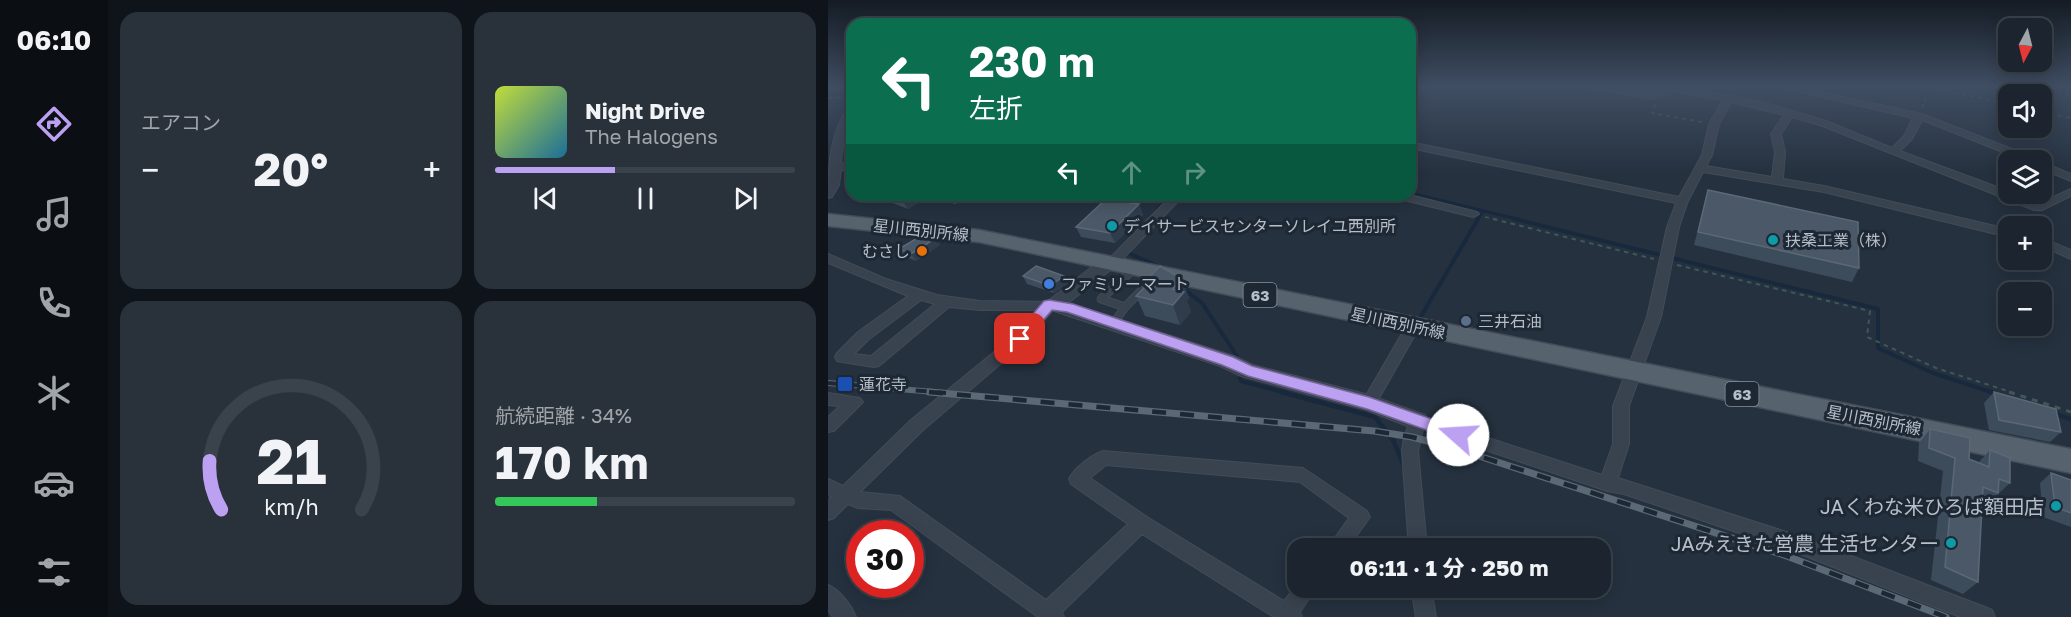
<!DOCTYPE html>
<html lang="ja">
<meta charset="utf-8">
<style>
:root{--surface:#1c252f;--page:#29313b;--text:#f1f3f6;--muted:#a0a5aa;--line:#3a424b;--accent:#bca0f2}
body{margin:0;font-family:"Golos Text","Noto Sans JP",sans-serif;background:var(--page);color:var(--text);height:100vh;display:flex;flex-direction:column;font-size:22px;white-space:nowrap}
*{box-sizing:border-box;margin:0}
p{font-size:20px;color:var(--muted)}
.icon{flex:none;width:33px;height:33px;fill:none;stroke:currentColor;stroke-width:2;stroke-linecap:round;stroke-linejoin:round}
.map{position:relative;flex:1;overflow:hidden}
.side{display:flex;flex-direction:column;gap:12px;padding:12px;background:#0f141a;width:720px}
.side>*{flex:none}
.hud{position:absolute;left:18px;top:18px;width:570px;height:183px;border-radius:18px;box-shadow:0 3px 15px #0003,0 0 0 2px var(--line);background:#0b6e4f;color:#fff;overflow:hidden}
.needle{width:39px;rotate:187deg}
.buttons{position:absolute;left:1170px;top:18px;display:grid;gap:12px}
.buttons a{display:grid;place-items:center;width:54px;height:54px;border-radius:12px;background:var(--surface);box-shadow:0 3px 15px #0003,0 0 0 2px var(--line);font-size:30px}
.speed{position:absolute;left:18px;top:520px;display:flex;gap:12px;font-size:30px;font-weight:700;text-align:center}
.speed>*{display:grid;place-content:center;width:78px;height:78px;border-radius:50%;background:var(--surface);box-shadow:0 3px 15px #0003,0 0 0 2px var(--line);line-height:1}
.speed .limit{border:9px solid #d22;background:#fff;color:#111}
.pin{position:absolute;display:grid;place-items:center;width:51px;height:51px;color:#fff;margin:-26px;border-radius:12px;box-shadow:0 3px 9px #0006}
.me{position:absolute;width:66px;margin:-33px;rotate:289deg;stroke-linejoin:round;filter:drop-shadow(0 0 4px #0008)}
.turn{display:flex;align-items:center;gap:21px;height:126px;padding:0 24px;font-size:27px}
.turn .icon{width:78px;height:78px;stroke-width:2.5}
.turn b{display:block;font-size:42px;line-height:51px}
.lanes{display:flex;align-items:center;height:57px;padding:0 24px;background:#0003;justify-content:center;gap:30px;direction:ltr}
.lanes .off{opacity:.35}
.big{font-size:45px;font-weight:700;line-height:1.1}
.side .card{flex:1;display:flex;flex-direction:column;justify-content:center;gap:9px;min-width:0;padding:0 21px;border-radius:18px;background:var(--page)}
.side .dial{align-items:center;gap:0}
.dial svg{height:156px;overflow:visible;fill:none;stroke:var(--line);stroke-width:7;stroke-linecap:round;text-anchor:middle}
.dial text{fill:var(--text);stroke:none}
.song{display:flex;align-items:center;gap:18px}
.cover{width:72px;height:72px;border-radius:9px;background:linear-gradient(135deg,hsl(70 70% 55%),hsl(200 70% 35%))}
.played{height:6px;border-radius:3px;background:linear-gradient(90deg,var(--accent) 40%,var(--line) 40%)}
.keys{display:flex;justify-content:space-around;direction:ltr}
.heat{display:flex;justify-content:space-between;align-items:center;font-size:33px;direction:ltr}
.charge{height:9px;border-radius:4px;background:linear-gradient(90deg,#34c759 34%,var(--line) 0)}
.side .tiles{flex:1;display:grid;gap:12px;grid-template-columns:repeat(2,1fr)}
.trip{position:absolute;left:459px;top:538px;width:324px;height:60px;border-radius:18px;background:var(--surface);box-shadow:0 3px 15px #0003,0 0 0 2px var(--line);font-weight:700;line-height:60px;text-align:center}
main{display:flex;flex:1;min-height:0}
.tabs{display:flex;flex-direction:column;width:108px;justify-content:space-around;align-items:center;background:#0b0f13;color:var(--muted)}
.tabs .icon{width:42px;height:42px}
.tabs .current{color:var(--accent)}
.tabs b{font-size:27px;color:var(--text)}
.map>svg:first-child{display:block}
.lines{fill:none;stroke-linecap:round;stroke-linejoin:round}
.stream-far2{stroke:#18293d;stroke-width:3}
.stream-far1{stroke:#18293d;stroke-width:4}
.stream{stroke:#18293d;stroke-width:4.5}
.service-casing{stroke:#424c58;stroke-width:9}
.minor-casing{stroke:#424c58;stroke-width:2}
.tertiary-casing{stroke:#424c58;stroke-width:2}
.primary-casing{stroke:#424c58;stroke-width:3}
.path-far2{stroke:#405758;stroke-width:1.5;stroke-dasharray:4 4;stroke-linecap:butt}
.path-far1{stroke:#405758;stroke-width:2;stroke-dasharray:4.5 4.5;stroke-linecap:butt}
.path{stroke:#405758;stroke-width:3;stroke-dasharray:6 6;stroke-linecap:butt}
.service{stroke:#39434f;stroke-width:7}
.minor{fill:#39434f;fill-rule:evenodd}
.tertiary{fill:#39434f;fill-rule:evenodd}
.primary{fill:#57626f;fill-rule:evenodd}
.rail-far1-casing{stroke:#5b6876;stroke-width:6}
.rail-casing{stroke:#5b6876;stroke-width:7}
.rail-far1{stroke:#1e2834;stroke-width:4;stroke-dasharray:11;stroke-linecap:butt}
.rail{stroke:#1e2834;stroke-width:4.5;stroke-dasharray:14;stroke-linecap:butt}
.wall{fill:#3d4c5b}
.shaded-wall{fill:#2e3c4b}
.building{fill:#4a5867;stroke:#5b6876;stroke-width:1.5}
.route{fill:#bca0f2;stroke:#7a689d;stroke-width:1.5}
.culture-dot{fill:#0f9aa8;stroke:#1e2834;stroke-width:2}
.food-dot{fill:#e8710a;stroke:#1e2834;stroke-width:2}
.shop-dot{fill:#3f7fe0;stroke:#1e2834;stroke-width:2}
.service-dot{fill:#5c6f8a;stroke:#1e2834;stroke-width:2}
.transit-dot{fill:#1a4fb4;stroke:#1e2834;stroke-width:2}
.labels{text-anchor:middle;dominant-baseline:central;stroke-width:6;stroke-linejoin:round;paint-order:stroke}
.shield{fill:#1e2834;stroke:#88919c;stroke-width:1.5}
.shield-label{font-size:15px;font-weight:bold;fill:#b5bec9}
.poi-label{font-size:16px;fill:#b5bec9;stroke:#1e2834;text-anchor:start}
.street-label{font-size:16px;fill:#b5bec9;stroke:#1e2834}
.near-poi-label{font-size:20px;fill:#b5bec9;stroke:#1e2834;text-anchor:end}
</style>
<main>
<nav class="tabs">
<b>06:10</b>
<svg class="icon current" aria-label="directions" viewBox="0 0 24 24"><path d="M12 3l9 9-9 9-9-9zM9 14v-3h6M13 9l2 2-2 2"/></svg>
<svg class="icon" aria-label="music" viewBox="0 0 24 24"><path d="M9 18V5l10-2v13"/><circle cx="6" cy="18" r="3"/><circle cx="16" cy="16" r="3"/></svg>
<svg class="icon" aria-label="phone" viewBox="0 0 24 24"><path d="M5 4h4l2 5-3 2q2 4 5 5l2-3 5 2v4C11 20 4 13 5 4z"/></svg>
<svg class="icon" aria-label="climate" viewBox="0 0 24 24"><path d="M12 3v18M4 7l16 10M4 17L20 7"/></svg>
<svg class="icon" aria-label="car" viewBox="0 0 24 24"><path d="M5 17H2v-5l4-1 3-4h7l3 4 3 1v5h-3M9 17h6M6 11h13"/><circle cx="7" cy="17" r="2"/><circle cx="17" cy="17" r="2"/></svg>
<svg class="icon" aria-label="filters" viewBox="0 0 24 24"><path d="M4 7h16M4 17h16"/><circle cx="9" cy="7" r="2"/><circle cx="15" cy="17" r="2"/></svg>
</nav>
<section class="side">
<div class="tiles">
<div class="card"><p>エアコン</p>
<div class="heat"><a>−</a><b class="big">20°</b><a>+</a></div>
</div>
<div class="card">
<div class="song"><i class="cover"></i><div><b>Night Drive</b><p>The Halogens</p></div></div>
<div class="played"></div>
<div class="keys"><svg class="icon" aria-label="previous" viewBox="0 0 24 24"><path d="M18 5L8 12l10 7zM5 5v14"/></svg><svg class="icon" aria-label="pause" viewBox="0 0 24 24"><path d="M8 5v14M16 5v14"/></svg><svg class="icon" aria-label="next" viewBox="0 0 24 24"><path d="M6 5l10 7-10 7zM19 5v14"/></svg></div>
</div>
<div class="card dial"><svg viewBox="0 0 100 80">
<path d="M14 69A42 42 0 1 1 86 69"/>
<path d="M14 69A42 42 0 0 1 8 44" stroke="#bca0f2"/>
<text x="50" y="56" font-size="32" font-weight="700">21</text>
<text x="50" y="72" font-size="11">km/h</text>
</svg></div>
<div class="card"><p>航続距離 · 34%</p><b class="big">170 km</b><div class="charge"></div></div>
</div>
</section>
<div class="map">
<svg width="1243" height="617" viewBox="0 0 1243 617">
<rect width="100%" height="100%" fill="#25313f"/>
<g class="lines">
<g class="stream-far2">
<path d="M0 94 24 95"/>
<path d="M582 193 693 220"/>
<path d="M321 219 342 195"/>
<path d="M649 220 655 211"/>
</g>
<g class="stream-far1">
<path d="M687 219 1050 309V348L1105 373 1166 393"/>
<path d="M302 254 326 264"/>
<path d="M357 290 374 303 409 356"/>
<path d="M592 318 650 219"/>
<path d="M412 378 413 381 459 393"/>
</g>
<g class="stream">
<path d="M453 392 547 417 565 440 577 468"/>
<path d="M1162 392 1168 394"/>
<path d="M1227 414 1243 419"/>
</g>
<defs>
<g id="service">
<path d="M306 269 273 299 297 307 313 291"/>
<path d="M285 324 297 307"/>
</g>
<g id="minor">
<path d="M746 86H773L825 93 848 86 931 101 998 121 1064 148 1076 136 1085 118 946 86H965L1094 114 1207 158 1208 160H1195L1094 120 1084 139 1072 151 1169 187 1180 192V194L1210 204 1243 189V196L1214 210H1206L992 125 964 117 953 134 957 152 955 179 996 186 1180 229V237L996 192 875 172 860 201 851 227 833 317 801 406V444L790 478 968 535 1157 607 1164 610 1167 617H1132L967 552 796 494 779 491 595 429 590 451 599 549H581L574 451 576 437 584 416 590 415 774 475 785 444V406L819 317 839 227 848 203 582 148V142L851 197 874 155 881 124 895 100 847 92 825 99ZM903 102 956 115 943 134 947 152 944 177 878 166 884 155 891 124Z"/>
<path d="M24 105C24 124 13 142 13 163L24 165V171L13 170 11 185 4 197 0 198C0 166 2 133 21 106Z"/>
<path d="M1214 162 1243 174V181L1214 169Z"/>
<path d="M105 195H143L127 203Z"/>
<path d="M344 195H356L287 267H279L277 264 279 261Z"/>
<path d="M562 195H582L649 212 651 214 645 217 564 197Z"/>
<path d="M1214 238 1243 250V259L1214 246Z"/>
<path d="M0 254 58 279 109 295 152 301 231 302 233 305 231 308 225 310 197 343 95 430 32 492 72 496 218 600 300 524 243 484 241 479C246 468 264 455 275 451L475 468 539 511 542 517 519 549H499L521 518 472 482 278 465 262 478 319 517 456 601 470 584V588H488L472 612 474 617H446L314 534 234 612 236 617H210L63 510 30 508 20 504 6 518 0 520V500L4 497 0 495V479L15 486 83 420 187 335 209 310H152L121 307 51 366 46 367 14 362 9 361 7 357 9 353 30 332 80 296 0 263ZM93 300 107 304 43 356 26 354 40 340Z"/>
<path d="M585 321 592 326 546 407 541 409 536 407 533 403 536 399 580 323Z"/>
<path d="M0 393 32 398 35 402 6 431 0 432V417L12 406 0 405Z"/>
<path d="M0 585C12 590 23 605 28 617H5L0 610Z"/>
<path d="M583 588H603L608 617H588Z"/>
</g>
<path id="tertiary" d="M279 259 285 260 287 264 285 268 240 303 406 356 425 365 541 395 597 415 601 421 597 427 590 430 538 410 413 376 392 366 220 309 217 305 220 301 273 260Z"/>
<path id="primary" d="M0 214 151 230 1243 449V473L151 242 0 226Z"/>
</defs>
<use href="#service" class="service-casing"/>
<use href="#minor" class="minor-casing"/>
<use href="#tertiary" class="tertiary-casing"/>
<use href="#primary" class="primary-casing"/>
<g class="path-far2">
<path d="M1215 86 1243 93"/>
<path d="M0 90 24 91"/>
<path d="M0 98H24"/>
<path d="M827 104 824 113 874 122"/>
<path d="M1094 108 1101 87 1180 104"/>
<path d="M1214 112 1243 118"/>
<path d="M657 217 671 220"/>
</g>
<g class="path-far1">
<path d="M665 219 826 259"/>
<path d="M849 265 1042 311 1039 337 1108 368 1186 393"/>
</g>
<path class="path" d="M1181 392 1243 412"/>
<use href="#service" class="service"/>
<use href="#minor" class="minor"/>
<use href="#tertiary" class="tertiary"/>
<use href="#primary" class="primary"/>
<defs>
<path id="rail-far1" d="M0 383 118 393"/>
<path id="rail" d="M101 392 546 431 584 437 626 448 956 555 1118 617"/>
</defs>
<use href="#rail-far1" class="rail-far1-casing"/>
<use href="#rail" class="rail-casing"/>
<use href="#rail-far1" class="rail-far1"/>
<use href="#rail" class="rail"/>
</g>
<g class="wall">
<path d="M880 190 1031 268 1024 282 866 245Z"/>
<path d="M58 195 97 199 80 209 62 202Z"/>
<path d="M311 204 315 215 287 243 253 237 248 227Z"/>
<path d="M108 238 112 245 88 261 76 256 71 249Z"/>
<path d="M195 276 240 283 226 293 199 284Z"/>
<path d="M354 279 361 298 359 301 363 312 352 325 317 316 308 296 314 289 313 286Z"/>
<path d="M1166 392 1233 432 1222 442 1161 430 1156 403Z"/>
<path d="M1102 429 1141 459 1150 463 1162 450 1182 483 1156 507 1154 505 1150 582 1135 594 1103 580 1115 471 1090 461 1091 443Z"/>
<path d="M1223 473 1243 480V527L1215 517 1212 483Z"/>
</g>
<g class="shaded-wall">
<path d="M88 195H94L97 199 80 209 75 202Z"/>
<path d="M311 204 315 215 287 243 282 233Z"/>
<path d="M108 238 112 245 88 261 83 254Z"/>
<path d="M236 276 240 283 226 293 222 286Z"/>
<path d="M354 279 361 298 359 301 363 312 352 325 345 305V289Z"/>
</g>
<g class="building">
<path d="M880 190 1030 222 1031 268 870 232Z"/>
<path d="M58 195H88L75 202Z"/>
<path d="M278 199 311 204 282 233 248 227Z"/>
<path d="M96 234 108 238 83 254 71 249Z"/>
<path d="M208 266 236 276 222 286 195 276Z"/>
<path d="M332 266 354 279 345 289 356 292 345 305 308 296 317 287 313 286Z"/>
<path d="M1166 392 1228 409 1233 432 1171 420Z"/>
<path d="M1102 429 1142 438 1141 459 1161 467 1162 450 1182 458V483L1171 479 1170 493 1155 487 1150 582 1117 567 1127 458 1101 448Z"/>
<path d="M1223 473 1243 480V513L1227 507Z"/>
</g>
<linearGradient id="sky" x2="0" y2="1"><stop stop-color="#141b23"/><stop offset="0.5" stop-color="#404e63"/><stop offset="1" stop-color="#404e63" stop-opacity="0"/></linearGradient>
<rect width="1243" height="173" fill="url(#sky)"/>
<path class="route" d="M221 300 245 304 405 357 424 366 541 397 635 430 638 435 635 439 630 441 539 409 420 376 394 365 239 312 224 310 197 342H187L185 339 187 335 216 301Z"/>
<g class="culture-dot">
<circle cx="284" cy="226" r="6"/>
<circle cx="945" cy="240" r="6"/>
<circle cx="1228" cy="506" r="6"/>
<circle cx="1123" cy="543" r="6"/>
</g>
<circle class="food-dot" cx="94" cy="251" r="6"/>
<circle class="shop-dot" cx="221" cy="284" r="6"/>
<circle class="service-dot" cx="638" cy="321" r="6"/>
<rect class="transit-dot" x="9" y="376" width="16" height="16" rx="3"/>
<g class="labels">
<g class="shield">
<rect x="415.5" y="283" width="33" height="24" rx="4.5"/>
<rect x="897.5" y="382" width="33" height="24" rx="4.5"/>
</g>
<g class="shield-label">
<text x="432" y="295">63</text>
<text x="914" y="394">63</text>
</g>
<g class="poi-label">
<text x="296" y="226">デイサービスセンターソレイユ西別所</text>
<text x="957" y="240">扶桑工業（株）</text>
<text x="82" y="251" text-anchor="end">むさし</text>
<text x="233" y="284">ファミリーマート</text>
<text x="650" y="321">三井石油</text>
<text x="31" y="384">蓮花寺</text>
</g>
<g class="street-label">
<text transform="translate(93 230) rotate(6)">星川西別所線</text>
<text transform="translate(570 323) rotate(12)">星川西別所線</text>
<text transform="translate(1046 420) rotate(11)">星川西別所線</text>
</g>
<g class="near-poi-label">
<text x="1216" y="506">JAくわな米ひろば額田店</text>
<text x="1111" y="543">JAみえきた営農 生活センター</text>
</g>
</g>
</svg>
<div class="buttons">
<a><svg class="needle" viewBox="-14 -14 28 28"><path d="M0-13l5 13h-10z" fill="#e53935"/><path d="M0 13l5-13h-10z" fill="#a0a5aa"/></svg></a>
<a><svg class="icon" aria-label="sound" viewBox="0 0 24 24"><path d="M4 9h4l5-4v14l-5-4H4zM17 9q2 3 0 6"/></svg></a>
<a><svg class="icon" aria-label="layers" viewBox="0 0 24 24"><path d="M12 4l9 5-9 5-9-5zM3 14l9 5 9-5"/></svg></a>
<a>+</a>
<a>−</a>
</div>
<div class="speed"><div class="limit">30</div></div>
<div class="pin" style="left:192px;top:339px;background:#d93025"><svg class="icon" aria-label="arrive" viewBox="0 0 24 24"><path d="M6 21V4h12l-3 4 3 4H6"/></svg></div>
<svg class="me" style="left:630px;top:435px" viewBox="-20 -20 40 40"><circle r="19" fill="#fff"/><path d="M0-13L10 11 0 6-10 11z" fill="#bca0f2"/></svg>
<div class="trip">06:11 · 1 分 · 250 m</div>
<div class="hud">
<div class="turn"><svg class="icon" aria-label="left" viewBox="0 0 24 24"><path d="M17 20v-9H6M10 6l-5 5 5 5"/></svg><div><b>230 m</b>左折</div></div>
<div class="lanes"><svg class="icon" aria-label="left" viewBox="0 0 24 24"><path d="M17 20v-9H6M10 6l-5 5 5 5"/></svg><svg class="icon off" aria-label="ahead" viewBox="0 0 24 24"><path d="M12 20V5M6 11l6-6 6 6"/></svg><svg class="icon off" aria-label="right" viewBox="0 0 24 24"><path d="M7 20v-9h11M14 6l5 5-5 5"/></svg></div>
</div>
</div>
</main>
